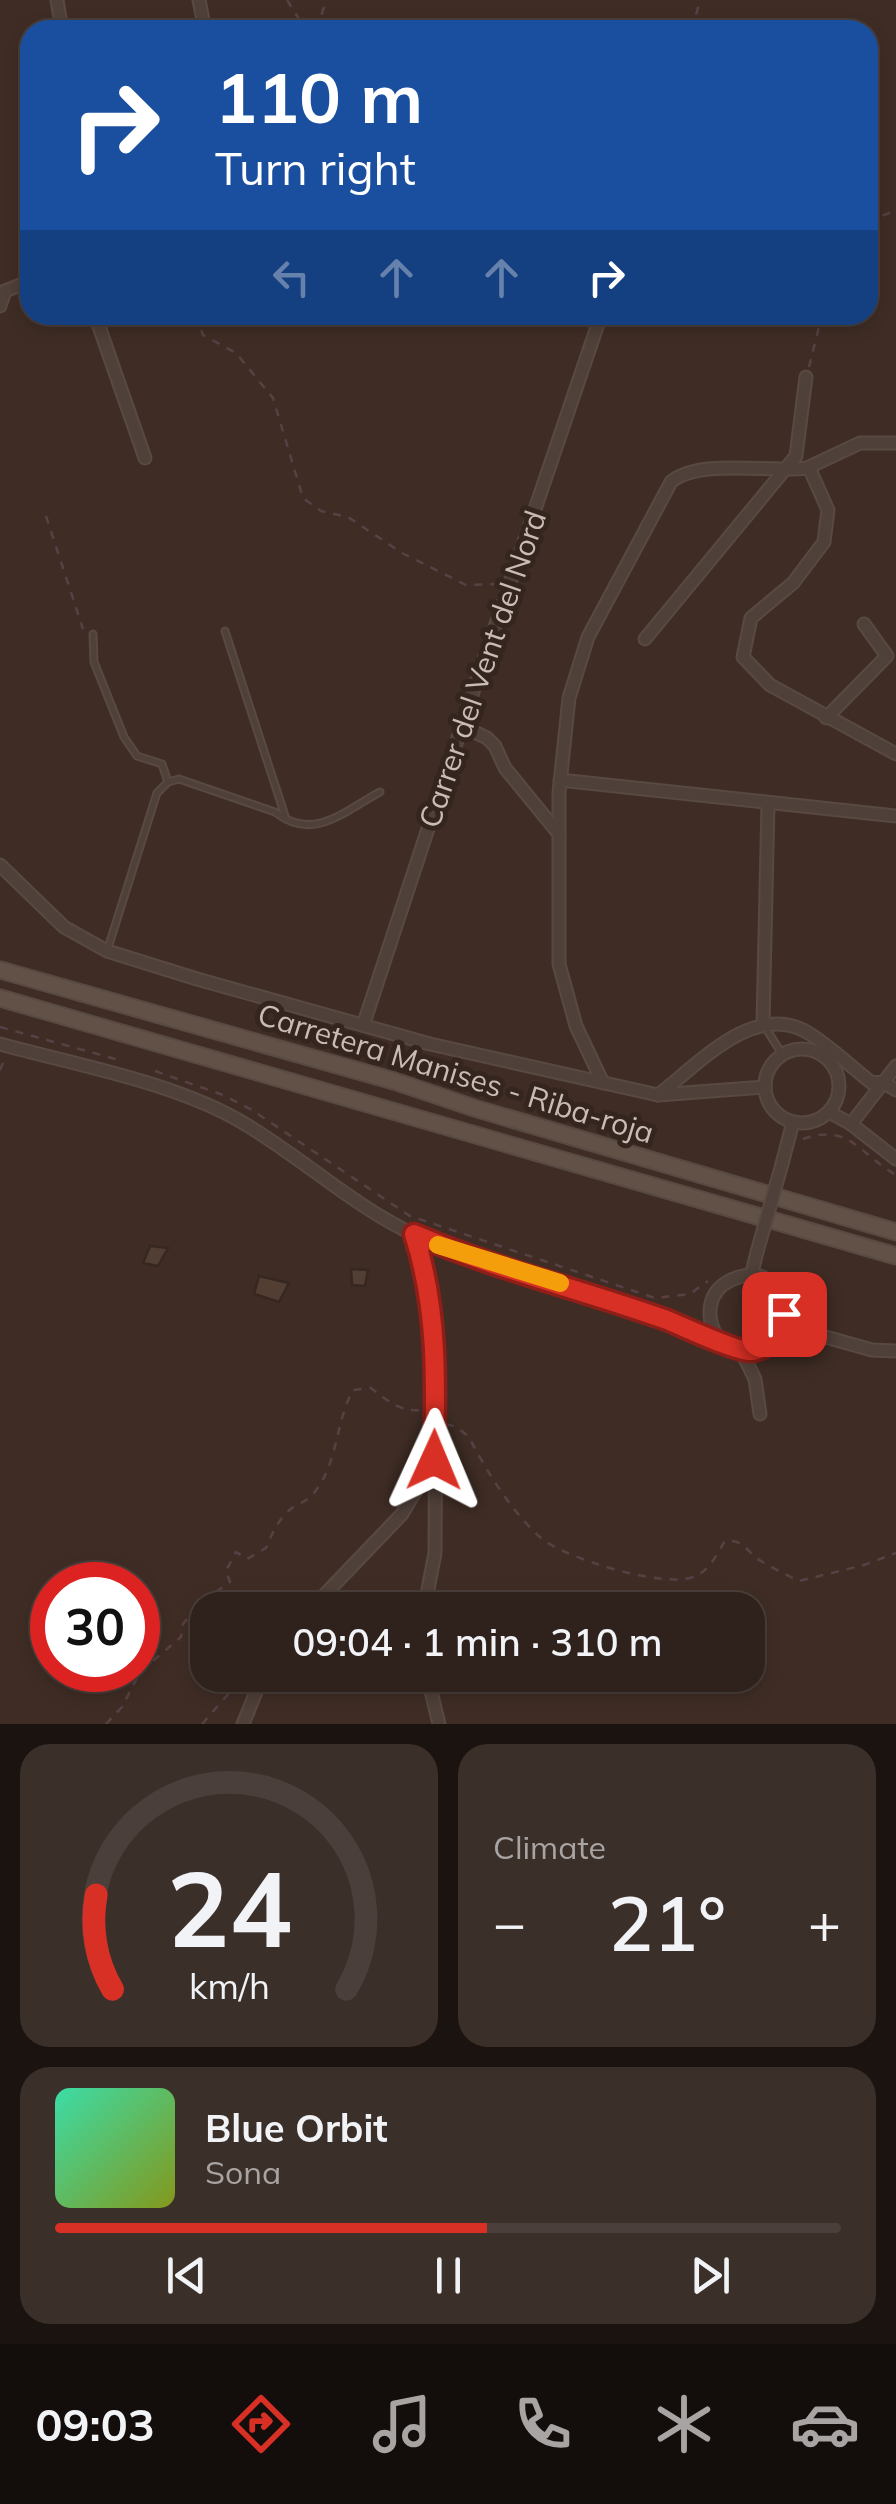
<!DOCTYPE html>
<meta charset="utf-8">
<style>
:root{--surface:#2f221c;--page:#3b2f29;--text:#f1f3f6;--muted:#a7a4a3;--line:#4a3f3b;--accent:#d93025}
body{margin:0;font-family:Mulish,sans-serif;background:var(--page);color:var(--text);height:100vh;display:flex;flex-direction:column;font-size:38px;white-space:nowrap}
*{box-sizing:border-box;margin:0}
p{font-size:32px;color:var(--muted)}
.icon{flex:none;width:55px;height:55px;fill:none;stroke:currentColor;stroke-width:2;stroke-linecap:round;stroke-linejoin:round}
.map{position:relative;height:1724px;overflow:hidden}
.panel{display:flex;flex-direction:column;gap:20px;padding:20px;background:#1a130f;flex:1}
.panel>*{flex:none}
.guide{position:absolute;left:20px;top:20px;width:858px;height:305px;border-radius:30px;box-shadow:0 5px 15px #0003,0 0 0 2px var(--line);background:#1a4fa0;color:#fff;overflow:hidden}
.speed{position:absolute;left:30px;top:1562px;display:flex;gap:20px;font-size:50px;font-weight:700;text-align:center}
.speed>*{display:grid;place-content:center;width:130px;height:130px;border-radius:50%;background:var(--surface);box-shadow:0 5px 15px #0003,0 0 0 2px var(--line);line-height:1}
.speed .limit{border:15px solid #d22;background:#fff;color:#111}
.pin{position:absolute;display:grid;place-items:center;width:85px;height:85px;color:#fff;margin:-42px;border-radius:20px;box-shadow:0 5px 15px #0006}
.me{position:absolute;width:110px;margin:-55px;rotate:1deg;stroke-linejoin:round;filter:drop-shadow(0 0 8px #0008)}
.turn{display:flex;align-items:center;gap:35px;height:210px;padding:0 30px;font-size:45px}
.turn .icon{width:130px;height:130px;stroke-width:2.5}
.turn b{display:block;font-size:70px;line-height:85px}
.lanes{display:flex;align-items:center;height:95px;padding:0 30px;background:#0003;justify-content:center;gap:50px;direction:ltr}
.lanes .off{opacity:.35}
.big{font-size:75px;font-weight:600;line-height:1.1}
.panel .card{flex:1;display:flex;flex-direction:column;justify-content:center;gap:15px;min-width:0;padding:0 35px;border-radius:30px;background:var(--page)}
.panel .dial{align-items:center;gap:0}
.dial svg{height:260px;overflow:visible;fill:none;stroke:var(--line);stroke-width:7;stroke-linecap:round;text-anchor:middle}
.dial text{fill:var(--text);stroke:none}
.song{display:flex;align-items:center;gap:30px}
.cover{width:120px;height:120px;border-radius:15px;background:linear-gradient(135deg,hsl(160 70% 55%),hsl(70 70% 35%))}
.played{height:10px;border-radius:5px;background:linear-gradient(90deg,var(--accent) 55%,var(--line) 55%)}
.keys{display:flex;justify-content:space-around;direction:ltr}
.heat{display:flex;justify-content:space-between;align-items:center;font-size:55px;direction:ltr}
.panel .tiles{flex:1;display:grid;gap:20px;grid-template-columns:1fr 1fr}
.card:last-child{grid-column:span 2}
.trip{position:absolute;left:190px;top:1592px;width:575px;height:100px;border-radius:30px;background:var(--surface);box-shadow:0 5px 15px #0003,0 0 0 2px var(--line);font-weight:600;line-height:100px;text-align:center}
.dock{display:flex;height:160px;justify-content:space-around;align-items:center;background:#130e0b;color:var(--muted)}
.dock .icon{width:70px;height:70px}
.dock .selected{color:var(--accent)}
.dock b{font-size:45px;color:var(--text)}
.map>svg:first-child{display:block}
.building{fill:#533e34;stroke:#362720;stroke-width:2.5}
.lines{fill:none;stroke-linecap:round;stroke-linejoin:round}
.service-casing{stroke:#584942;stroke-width:9}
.minor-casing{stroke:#584942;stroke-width:15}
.secondary-casing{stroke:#584942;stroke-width:19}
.path{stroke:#584044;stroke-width:2.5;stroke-dasharray:8 8;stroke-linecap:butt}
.service{stroke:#4f4039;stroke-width:5}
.minor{stroke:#4f4039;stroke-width:11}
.secondary{stroke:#625147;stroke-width:15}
.minor-bridge-casing{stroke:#584942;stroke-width:15;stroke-linecap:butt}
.minor-bridge{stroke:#4f4039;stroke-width:11}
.route-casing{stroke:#8d1f18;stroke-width:25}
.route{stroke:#d93025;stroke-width:18}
.slow{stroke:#f59e0b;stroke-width:18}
.labels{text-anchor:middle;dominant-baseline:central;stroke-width:10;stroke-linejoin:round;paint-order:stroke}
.street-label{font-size:30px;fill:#c9bcb5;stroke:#34251e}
</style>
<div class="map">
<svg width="896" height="1724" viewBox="0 0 896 1724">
<rect width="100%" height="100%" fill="#3f2d25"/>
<g class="building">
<path d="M150 1246 168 1248 158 1266 143 1263Z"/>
<path d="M351 1269 368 1270 365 1286 352 1285Z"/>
<path d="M259 1276 289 1283 279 1302 254 1294Z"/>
</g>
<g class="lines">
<defs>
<g id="service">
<path d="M225 631 286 819"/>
<path d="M93 634 94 662 124 737 137 756 162 764 168 782"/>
<path d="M168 782 179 779 275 812C313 842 343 812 380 792"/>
<path d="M107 951 157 793 168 782"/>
<path d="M765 1027 782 1054"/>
</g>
<g id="minor">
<path d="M57 0 62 30"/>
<path d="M199 0 205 30"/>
<path d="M0 306 5 291 30 281"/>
<path d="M95 315 145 458"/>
<path d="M807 468 860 443H896"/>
<path d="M645 639 796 456 806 377"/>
<path d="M826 718 887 656 864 624"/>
<path d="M462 726 487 738 495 746 505 768 559 834"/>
<path d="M560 780 896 816"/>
<path d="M0 865 64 927 107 951 197 979 430 1044 658 1095 765 1087"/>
<path d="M364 1023 477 680 601 315"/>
<path d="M763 1024 768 804"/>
<path d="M0 1044C76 1065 178 1083 245 1124 304 1159 354 1207 417 1236 470 1259 527 1273 583 1290 629 1304 674 1322 719 1340 794 1398 806 1246 731 1280 706 1292 705 1319 719 1340"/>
<circle cx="802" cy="1086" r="37"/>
<path d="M603 1083 576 1026 559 964V793L569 698 588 637 671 482C700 458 769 473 807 468L811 472 828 510 824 542 793 583 751 618 743 657 770 685 896 754"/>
<path d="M658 1095C697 1066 751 1003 805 1031 828 1044 850 1066 872 1083L883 1082 896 1090"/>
<path d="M829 1112 851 1124 896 1159"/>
<path d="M851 1124 896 1066"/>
<path d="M782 1164 793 1122"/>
<path d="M414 1234 426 1274 434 1319 436 1377 435 1553 424 1610"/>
<path d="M751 1277 757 1252"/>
<path d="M783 1325 872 1350 896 1351"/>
<path d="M741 1351 755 1379 760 1414"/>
<path d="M310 1610 402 1514 434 1460"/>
<path d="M427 1675 439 1724"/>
<path d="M243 1724 263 1675"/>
</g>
<g id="secondary">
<path d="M0 970 394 1081 474 1108 896 1232"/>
<path d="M0 998 896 1256"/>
</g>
</defs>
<use href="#service" class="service-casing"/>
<use href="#minor" class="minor-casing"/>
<use href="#secondary" class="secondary-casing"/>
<g class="path">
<path d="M287 0 306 30"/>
<path d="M317 30 326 0"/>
<path d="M692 30 700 0"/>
<path d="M868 222 896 210"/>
<path d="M196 315 203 335 236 353 273 398 303 498 321 511 348 517 402 553 466 585 497 584"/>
<path d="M809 367 822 315"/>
<path d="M46 516 83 629"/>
<path d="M0 1027 119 1060"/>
<path d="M0 1070 5 1058"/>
<path d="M155 1071 223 1095 252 1110 410 1216 655 1298 690 1294 708 1281"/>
<path d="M803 1139C850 1123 858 1153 896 1175"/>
<path d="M446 1424 457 1427 469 1437C487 1472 511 1511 541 1538 564 1558 667 1590 696 1576 711 1569 717 1553 725 1541 746 1539 746 1553 761 1561 773 1568 786 1575 799 1581L864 1565 896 1553"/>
<path d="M106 1724 122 1707 140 1672 181 1637 183 1624 200 1603 230 1582 226 1571 236 1552 247 1559 266 1548C273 1532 278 1519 292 1508 298 1504 307 1501 312 1495 338 1467 335 1422 353 1390L371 1388C391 1403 399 1412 425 1410"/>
<path d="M202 1724 245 1675"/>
</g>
<use href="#service" class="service"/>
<use href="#minor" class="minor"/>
<use href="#secondary" class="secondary"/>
<defs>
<path id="minor-bridge" d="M757 1252 782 1164"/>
</defs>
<use href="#minor-bridge" class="minor-bridge-casing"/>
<use href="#minor-bridge" class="minor-bridge"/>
</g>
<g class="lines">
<defs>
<path id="route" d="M434 1460C436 1382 438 1309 414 1234 495 1269 583 1290 667 1320 684 1327 739 1353 752 1351 772 1348 781 1332 784 1314"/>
</defs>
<use href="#route" class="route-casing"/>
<use href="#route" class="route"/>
<path class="slow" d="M438 1245 560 1283"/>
</g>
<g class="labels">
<g class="street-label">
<text transform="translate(482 669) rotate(-71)">Carrer del Vent del Nord</text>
<text transform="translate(456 1073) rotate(17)">Carretera Manises - Riba-roja</text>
</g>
</g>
</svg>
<div class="speed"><div class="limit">30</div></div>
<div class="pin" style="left:784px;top:1314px;background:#d93025"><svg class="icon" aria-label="arrive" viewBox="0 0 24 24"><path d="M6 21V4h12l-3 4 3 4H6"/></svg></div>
<svg class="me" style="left:434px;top:1460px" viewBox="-20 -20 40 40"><path d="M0-17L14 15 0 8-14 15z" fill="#d93025" stroke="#fff" stroke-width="4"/></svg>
<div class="trip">09:04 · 1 min · 310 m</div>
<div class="guide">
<div class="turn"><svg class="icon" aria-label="right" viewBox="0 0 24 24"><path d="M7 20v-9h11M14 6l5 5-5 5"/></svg><div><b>110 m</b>Turn right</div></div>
<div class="lanes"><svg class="icon off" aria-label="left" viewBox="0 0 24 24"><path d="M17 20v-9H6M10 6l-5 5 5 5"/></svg><svg class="icon off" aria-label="ahead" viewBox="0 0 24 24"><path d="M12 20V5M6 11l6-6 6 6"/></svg><svg class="icon off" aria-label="ahead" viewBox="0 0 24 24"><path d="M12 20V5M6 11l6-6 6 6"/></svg><svg class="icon" aria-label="right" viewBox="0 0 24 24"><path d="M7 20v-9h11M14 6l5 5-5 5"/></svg></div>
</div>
</div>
<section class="panel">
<div class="tiles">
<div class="card dial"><svg viewBox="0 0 100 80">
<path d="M14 69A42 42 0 1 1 86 69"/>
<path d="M14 69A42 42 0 0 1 9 40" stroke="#d93025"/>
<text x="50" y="56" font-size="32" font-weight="700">24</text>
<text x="50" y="72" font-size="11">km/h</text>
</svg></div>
<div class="card"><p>Climate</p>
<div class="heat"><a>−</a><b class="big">21°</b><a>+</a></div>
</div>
<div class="card">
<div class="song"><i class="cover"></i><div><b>Blue Orbit</b><p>Sona</p></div></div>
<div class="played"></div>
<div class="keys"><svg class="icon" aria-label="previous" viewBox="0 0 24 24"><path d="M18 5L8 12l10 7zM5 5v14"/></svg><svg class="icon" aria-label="pause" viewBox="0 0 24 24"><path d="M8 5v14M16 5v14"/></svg><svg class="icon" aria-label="next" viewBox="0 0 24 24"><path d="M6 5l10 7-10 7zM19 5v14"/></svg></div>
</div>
</div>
</section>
<nav class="dock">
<b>09:03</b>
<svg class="icon selected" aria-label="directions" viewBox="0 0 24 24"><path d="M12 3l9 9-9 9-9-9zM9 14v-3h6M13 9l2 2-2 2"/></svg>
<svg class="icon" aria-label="music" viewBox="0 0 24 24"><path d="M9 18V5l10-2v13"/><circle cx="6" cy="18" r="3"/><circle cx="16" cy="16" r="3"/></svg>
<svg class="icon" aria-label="phone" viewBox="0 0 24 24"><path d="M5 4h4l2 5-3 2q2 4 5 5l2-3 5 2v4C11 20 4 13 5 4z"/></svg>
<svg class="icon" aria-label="climate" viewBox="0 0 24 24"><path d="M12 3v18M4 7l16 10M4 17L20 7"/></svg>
<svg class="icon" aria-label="car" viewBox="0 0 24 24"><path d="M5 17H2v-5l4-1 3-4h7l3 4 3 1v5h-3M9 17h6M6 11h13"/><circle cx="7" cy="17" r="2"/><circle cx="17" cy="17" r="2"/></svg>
</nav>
